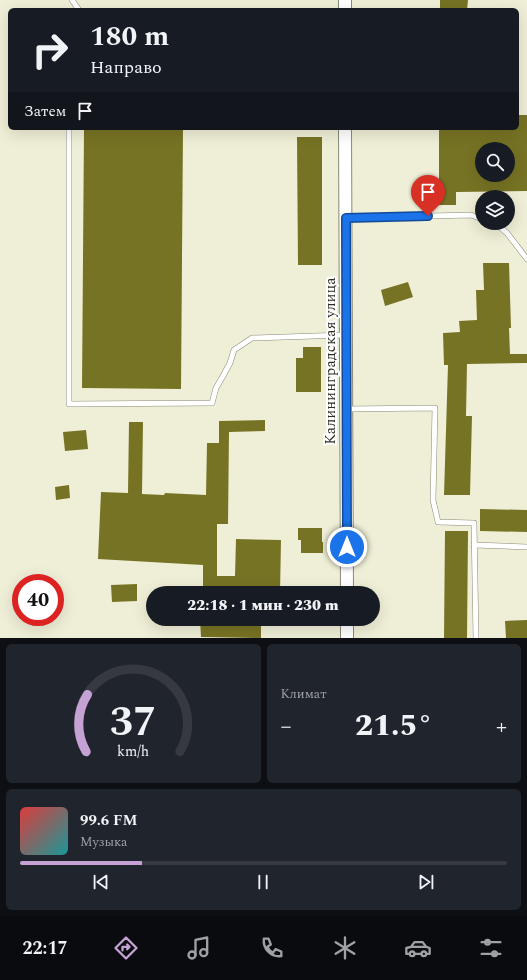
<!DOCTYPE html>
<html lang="ru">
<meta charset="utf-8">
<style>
:root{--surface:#171b24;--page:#20242c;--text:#f1f3f6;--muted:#9ea1a6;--line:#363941;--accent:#c5a1d4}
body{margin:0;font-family:Spectral,serif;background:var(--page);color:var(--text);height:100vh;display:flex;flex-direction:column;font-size:15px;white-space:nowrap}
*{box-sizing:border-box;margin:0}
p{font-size:13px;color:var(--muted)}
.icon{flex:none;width:22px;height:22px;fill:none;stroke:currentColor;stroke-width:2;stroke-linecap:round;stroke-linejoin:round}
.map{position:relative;height:638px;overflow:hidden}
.details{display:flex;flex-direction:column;gap:6px;padding:6px;background:#0d0f14;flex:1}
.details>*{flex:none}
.banner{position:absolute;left:8px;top:8px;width:511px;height:122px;border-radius:6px;box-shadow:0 4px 16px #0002;background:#171b24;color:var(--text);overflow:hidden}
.buttons{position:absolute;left:475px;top:142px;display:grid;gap:8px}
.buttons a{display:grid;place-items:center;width:40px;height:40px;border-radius:50%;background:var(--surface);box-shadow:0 4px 16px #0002;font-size:20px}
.speed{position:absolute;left:12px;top:574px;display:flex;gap:8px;font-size:20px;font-weight:700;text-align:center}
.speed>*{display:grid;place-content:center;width:52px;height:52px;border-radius:50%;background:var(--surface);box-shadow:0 4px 16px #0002;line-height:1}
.speed .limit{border:6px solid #d22;background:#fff;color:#111}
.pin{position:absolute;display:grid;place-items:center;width:34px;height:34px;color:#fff;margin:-41px -17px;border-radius:50% 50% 50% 0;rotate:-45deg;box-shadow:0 0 4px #0007}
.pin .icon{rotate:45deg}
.me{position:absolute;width:44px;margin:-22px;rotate:0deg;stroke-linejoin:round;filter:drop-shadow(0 0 3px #0008)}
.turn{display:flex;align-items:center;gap:14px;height:84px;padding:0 16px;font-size:18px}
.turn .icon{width:52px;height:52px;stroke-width:2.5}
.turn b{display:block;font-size:28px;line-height:34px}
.then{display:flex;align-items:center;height:38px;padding:0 16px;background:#0003;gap:8px;font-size:15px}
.big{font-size:30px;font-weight:800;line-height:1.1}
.details .tile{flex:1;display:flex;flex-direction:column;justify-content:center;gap:6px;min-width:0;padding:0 14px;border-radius:6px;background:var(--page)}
.details .dial{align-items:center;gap:0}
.dial svg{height:104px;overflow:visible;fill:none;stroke:var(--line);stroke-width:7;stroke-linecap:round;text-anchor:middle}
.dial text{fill:var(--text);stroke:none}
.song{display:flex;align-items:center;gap:12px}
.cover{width:48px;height:48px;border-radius:6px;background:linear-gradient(135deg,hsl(0 70% 55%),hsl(180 70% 35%))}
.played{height:4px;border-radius:2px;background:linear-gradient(90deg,var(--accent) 25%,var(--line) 25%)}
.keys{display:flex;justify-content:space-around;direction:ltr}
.heat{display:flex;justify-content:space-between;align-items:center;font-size:22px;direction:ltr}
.details .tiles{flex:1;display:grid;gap:6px;grid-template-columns:1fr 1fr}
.tile:last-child{grid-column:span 2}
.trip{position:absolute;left:146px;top:586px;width:234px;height:40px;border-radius:20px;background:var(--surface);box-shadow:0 4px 16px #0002;font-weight:800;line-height:40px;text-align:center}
.tabs{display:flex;height:64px;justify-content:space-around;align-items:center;background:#090b0e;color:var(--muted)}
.tabs .icon{width:28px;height:28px}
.tabs .current{color:var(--accent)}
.tabs b{font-size:18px;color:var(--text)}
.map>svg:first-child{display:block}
.built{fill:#efefd7;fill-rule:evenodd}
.building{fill:#777324;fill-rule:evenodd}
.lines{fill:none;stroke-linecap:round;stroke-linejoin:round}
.service-casing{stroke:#89897a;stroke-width:6}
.tertiary-casing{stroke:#89897a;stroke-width:14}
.service{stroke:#fff;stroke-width:5}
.tertiary{stroke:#fff;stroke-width:12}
.route-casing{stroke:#114b97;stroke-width:10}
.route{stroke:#1a73e8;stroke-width:7}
.labels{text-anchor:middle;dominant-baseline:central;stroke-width:4;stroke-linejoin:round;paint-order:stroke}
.street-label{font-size:15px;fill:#2d2d26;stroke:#fff}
</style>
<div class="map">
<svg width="527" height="638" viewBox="0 0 527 638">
<rect width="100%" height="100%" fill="#fcfceb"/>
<path class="built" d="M0 0H527V638H0ZM10 10H517V128H10ZM482 149H508V175H482ZM482 197H508V223H482ZM21 583H55V617H21ZM153 593H373V619H153Z"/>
<g class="building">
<path d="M440 0H468L467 10H440Z"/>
<path d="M517 115H527V191L456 192V205H439V128H517ZM482 149H508V175H482Z"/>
<path d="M84 128H183L181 389 82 388Z"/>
<path d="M297 137H322V265H298Z"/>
<path d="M483 263H509L511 328H509L510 354H527V363L467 364 466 416H472L470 495H444L448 365H444L443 333 460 332 459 321 477 320 476 290H484Z"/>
<path d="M408 282 413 297 385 306 381 290Z"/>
<path d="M303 347H321V392H296V358H303Z"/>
<path d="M265 420V431L229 432 228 524H217V576H235L236 539 281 540 280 593H203V565L98 559 101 492 128 493 129 422H143L142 494 164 495 165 493 206 495 207 443H219V421Z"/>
<path d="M86 430 88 449 65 451 63 432Z"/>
<path d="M69 485 70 498 56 500 55 487Z"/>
<path d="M480 509 527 510V532L480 531Z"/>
<path d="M298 528H322V542H323V553H301V540H298Z"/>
<path d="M445 531H468L467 638H444Z"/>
<path d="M137 584V601L112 602 111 585Z"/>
<path d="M200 619H261V638L201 637Z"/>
<path d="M527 620V638H506L505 621Z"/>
</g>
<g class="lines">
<defs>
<g id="service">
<path d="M72 0 79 10"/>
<path d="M69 128V404L212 403 216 388 223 376 230 363 234 350 252 338 345 335"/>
<path d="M346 218 471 215 482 219"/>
<path d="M495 223 507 233 527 259"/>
<path d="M346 409 435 408 433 500 438 522 474 523 476 638"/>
<path d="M474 545 527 547"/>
</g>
<g id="tertiary">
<path d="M345 0V10"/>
<path d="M345 128 347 593"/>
<path d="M347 619V638"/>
</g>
</defs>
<use href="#service" class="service-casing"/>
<use href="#tertiary" class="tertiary-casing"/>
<use href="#service" class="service"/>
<use href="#tertiary" class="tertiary"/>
</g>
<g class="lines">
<defs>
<path id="route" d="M347 547 346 218 428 216"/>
</defs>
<use href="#route" class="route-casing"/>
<use href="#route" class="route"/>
</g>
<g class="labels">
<g class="street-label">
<text transform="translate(330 361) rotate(-90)">Калининградская улица</text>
</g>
</g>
</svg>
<div class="buttons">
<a><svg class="icon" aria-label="search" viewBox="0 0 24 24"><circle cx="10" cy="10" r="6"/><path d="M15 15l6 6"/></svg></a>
<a><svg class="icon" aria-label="layers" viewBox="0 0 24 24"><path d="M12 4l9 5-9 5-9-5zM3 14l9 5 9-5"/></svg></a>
</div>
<div class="speed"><div class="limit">40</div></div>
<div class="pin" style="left:428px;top:216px;background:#d93025"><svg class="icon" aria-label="arrive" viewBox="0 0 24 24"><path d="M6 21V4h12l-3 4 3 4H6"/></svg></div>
<svg class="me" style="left:347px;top:547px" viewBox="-20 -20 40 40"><circle r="17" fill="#1a73e8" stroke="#fff" stroke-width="3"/><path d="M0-11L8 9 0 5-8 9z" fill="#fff"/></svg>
<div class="trip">22:18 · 1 мин · 230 m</div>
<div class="banner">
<div class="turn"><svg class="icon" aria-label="right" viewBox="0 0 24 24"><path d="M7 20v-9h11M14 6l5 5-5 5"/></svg><div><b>180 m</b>Направо</div></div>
<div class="then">Затем<svg class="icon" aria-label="arrive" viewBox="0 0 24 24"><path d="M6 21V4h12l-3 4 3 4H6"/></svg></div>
</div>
</div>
<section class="details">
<div class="tiles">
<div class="tile dial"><svg viewBox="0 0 100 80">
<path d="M14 69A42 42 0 1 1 86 69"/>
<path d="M14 69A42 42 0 0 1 15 25" stroke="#c5a1d4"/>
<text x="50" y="56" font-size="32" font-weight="700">37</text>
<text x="50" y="72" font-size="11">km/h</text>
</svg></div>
<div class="tile"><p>Климат</p>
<div class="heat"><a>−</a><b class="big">21.5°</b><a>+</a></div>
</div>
<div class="tile">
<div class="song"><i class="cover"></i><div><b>99.6 FM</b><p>Музыка</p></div></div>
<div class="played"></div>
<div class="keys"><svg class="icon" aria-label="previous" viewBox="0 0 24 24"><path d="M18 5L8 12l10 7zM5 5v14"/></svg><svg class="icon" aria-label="pause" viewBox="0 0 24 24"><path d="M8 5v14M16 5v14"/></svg><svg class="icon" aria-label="next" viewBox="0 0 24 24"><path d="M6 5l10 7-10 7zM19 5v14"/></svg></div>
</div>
</div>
</section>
<nav class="tabs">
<b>22:17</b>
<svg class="icon current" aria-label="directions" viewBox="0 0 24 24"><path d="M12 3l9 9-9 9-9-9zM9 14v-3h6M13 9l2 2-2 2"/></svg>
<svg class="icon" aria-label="music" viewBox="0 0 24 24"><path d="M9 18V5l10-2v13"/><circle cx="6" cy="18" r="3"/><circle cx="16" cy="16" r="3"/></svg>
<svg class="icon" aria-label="phone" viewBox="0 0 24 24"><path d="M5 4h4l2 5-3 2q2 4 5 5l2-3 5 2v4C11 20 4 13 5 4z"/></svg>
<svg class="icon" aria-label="climate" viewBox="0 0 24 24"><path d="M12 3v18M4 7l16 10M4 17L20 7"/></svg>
<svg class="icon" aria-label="car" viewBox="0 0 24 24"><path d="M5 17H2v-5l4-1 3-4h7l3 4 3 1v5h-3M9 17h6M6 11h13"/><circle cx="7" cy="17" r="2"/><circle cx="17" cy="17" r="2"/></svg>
<svg class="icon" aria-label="filters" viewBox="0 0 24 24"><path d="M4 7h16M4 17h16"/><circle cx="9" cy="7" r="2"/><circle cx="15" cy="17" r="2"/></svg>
</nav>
